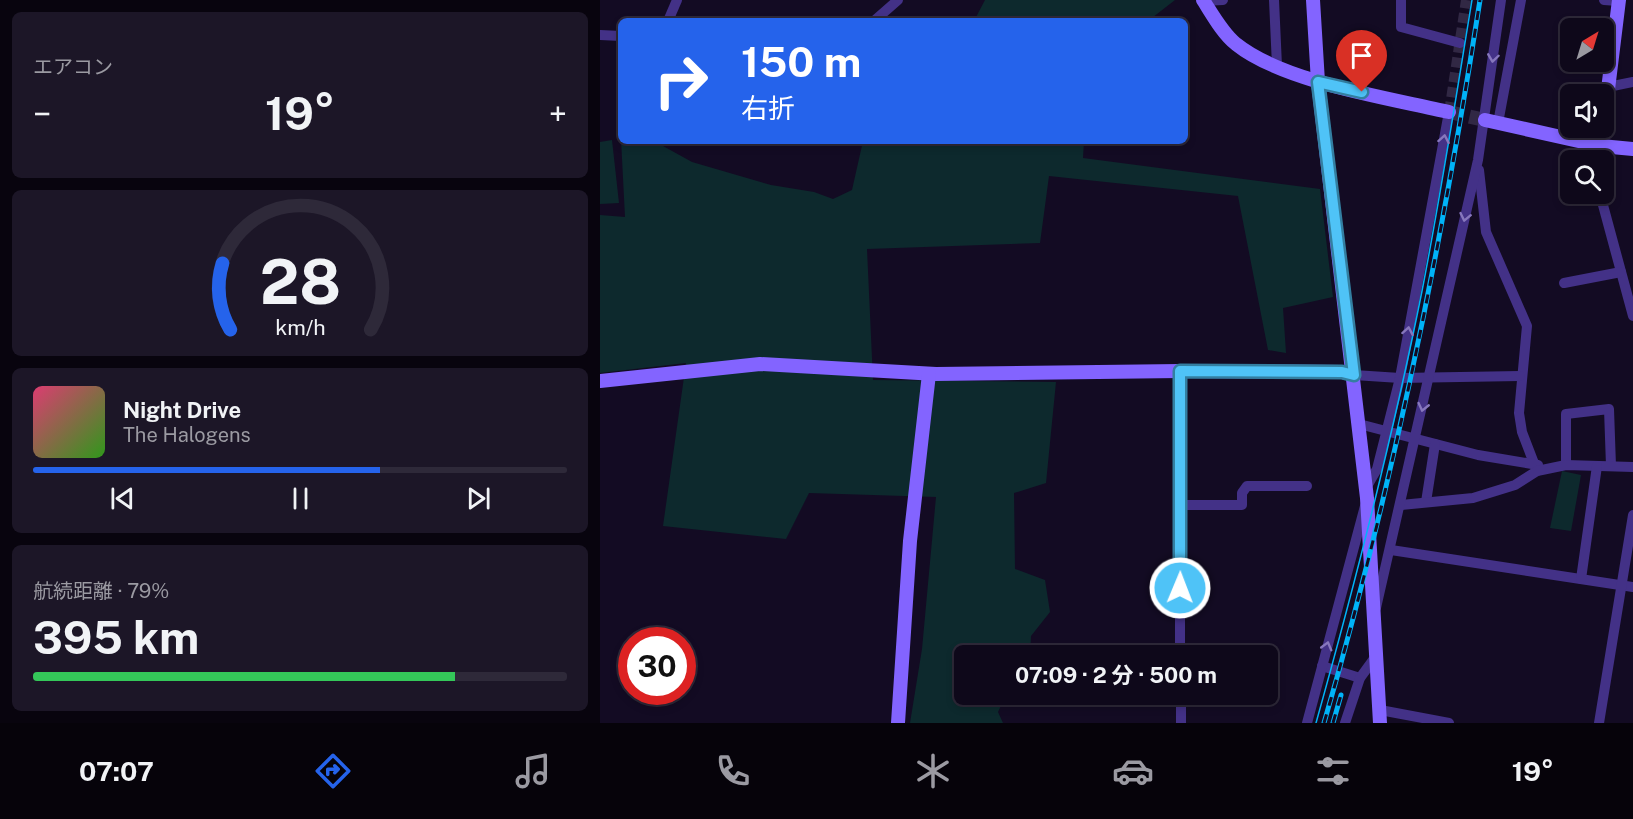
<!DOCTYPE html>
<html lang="ja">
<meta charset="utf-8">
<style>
:root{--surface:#0e081a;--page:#1c1627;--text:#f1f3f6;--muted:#9b9aa2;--line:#2e2939;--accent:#2563eb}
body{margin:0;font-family:"Public Sans","Noto Sans JP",sans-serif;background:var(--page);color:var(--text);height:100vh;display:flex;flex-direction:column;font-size:22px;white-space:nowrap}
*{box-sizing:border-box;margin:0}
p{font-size:20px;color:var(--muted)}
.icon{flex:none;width:33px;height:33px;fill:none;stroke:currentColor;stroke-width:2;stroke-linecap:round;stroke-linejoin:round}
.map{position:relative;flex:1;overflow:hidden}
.details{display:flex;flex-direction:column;gap:12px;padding:12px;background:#08040e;width:600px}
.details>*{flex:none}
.banner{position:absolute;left:18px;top:18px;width:570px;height:126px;border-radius:9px;box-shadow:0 3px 9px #0003,0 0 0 2px var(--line);background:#2563eb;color:#fff;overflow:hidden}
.needle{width:39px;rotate:38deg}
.controls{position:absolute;left:960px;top:18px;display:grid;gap:12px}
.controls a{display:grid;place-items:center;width:54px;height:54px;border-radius:9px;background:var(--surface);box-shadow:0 3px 9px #0003,0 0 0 2px var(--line);font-size:30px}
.speed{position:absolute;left:18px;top:627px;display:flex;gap:12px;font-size:30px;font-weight:700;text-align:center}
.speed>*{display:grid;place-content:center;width:78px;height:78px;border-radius:50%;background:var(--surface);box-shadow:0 3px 9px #0003,0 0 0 2px var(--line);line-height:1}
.speed .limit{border:9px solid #d22;background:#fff;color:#111}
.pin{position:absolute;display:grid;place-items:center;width:51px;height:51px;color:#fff;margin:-62px -26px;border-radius:50% 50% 50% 0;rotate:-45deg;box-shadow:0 0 6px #0007}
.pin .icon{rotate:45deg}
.me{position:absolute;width:66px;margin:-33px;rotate:1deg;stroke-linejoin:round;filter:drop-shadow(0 0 4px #0008)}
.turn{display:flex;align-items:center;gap:21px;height:126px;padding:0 24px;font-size:27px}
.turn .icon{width:78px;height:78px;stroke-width:2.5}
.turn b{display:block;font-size:42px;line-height:51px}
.big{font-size:45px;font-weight:700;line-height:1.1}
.details .card{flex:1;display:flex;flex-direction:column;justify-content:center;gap:9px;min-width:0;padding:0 21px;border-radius:9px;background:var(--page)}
.details .dial{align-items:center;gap:0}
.dial svg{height:156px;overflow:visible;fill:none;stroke:var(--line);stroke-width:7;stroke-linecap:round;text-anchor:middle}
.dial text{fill:var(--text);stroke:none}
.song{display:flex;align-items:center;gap:18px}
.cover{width:72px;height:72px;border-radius:9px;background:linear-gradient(135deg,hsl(340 70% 55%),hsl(110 70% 35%))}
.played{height:6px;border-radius:3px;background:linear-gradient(90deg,var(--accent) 65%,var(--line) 65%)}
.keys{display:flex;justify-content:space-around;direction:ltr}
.heat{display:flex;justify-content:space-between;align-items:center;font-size:33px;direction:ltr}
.charge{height:9px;border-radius:4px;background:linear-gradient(90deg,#34c759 79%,var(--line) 0)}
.trip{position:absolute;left:354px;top:645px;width:324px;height:60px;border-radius:9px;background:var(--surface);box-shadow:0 3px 9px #0003,0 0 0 2px var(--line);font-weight:700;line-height:60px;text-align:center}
.tabs{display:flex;height:96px;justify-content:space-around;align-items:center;background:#06030a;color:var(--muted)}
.tabs .icon{width:42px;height:42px}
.tabs .on{color:var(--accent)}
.tabs b{font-size:27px;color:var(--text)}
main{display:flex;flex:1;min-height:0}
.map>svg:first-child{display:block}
.green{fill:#0d292d}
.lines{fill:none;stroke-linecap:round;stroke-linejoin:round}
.street-tunnel{stroke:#312844;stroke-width:10;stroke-dasharray:10 5;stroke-linecap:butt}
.secondary-tunnel{stroke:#312844;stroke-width:14;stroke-dasharray:14 7;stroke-linecap:butt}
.street{stroke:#433187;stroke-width:10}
.secondary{stroke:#8364ff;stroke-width:14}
.tram{stroke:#00b3f8;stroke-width:1.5}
.rail-casing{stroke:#00b3f8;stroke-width:5}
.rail{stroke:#130b23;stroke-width:3;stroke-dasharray:9;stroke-linecap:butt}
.oneway{stroke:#8777bd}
.route-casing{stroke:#337fa1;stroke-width:15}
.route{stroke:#4fc3f7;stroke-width:10}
</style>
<main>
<section class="details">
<div class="card"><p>エアコン</p>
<div class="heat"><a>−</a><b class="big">19°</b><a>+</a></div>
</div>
<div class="card dial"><svg viewBox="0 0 100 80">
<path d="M14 69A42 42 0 1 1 86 69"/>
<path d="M14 69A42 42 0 0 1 10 35" stroke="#2563eb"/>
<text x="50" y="56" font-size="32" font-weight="700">28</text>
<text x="50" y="72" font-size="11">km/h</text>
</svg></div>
<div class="card">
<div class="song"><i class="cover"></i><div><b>Night Drive</b><p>The Halogens</p></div></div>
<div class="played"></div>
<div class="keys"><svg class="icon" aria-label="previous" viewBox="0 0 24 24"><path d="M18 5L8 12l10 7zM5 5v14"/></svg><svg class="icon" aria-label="pause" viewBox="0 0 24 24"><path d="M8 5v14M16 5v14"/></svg><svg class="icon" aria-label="next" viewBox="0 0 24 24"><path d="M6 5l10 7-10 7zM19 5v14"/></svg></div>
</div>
<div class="card"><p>航続距離 · 79%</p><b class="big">395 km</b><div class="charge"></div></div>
</section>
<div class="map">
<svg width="1033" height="723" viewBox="0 0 1033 723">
<rect width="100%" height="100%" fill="#130b23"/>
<g class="green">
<path d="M385 0H575L548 21H374Z"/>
<path d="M21 139V141H54L92 162 171 185 214 192 233 199 252 190 263 141H484L483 158 720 189 733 297 683 308 686 353 668 350 638 196 449 176 440 243 267 249 273 380 456 382 446 483 414 493 415 569 445 580 450 612 431 636 430 655 364 656V694L406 695 398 712 403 723H310L322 649 336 497 209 493 186 539 63 526 86 363 0 373V215L25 217Z"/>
<path d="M12 140 19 203 0 204V142Z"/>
<path d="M962 471 981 475 971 531 950 528Z"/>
</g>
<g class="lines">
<path class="street-tunnel" d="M849 112 866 0"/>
<path class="secondary-tunnel" d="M849 112 885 120"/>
<g class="street">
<path d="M674 0 677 66"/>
<path d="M801 0V27L860 43"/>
<path d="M1004 0 1018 1"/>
<path d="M603 1 623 0"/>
<path d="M68 21 77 0"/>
<path d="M274 21 298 0"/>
<path d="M0 35 21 36"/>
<path d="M1008 87 1033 82"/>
<path d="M898 123 921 0"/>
<path d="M1000 160 1001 146"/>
<path d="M879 170 886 232 927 326 919 413 922 432 937 471"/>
<path d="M1000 194 1033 316"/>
<path d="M964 283 1021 272"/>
<path d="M580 371V656"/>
<path d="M754 375 800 378 920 376"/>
<path d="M759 424 878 455 938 465"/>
<path d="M966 465V414L1009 409 1011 466"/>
<path d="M766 488 777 469 800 378 849 112"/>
<path d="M826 502 835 444"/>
<path d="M581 505H642V493L647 486H707"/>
<path d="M801 505 873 498 915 485 937 471 966 465 1033 467"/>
<path d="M791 550 1033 587"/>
<path d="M981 579 997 466"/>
<path d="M776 608 878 160 901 0"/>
<path d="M722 666 760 678"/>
<path d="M581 694V723"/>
<path d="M780 710 849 723"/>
<path d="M707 723 765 506"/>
<path d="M745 723 760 678 776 656"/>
<path d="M999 723 1033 515"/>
</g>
<g class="secondary">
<path d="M603 0C612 14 623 34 636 44 683 82 789 98 849 112"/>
<path d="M713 0 718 82 767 498 780 723"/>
<path d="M885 120 1001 146 1033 149"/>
<path d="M1004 122 1019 0"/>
<path d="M0 381 160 364 336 374 580 371 742 372 754 375"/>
<path d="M298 723 310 541 329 374"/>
</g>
<path class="tram" d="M716 723C756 580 793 436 822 291 841 194 856 97 872 0"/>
<defs>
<g id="rail">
<path d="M724 723C793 486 842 244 880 0"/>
<path d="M733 723 741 695"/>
</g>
</defs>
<use href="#rail" class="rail-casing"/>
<use href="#rail" class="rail"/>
</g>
<defs><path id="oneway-chevron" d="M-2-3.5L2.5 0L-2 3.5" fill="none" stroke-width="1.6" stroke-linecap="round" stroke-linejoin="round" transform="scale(1.5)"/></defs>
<g class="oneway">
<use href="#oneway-chevron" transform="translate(893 58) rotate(98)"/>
<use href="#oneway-chevron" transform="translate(844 139) rotate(-80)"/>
<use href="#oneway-chevron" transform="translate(865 217) rotate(102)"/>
<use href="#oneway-chevron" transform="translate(808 331) rotate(-80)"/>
<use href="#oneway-chevron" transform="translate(823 407) rotate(103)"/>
<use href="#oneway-chevron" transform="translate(727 646) rotate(-75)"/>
</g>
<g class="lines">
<defs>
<path id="route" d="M580 588V371L742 372 754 375 718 82 762 92"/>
</defs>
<use href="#route" class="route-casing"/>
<use href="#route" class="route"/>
</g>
</svg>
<div class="controls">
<a><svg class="needle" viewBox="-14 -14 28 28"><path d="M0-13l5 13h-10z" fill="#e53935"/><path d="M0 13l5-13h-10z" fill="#9b9aa2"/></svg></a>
<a><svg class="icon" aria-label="sound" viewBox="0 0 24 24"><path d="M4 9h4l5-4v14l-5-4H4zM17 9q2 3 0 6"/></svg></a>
<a><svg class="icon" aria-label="search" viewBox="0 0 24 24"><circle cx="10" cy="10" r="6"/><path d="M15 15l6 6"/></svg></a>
</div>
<div class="speed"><div class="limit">30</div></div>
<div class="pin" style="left:762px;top:92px;background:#d93025"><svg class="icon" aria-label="arrive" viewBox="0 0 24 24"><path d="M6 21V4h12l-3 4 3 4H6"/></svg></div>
<svg class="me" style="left:580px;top:588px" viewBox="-20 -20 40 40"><circle r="17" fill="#4fc3f7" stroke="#fff" stroke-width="3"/><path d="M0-11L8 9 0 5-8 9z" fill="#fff"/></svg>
<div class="trip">07:09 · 2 分 · 500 m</div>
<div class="banner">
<div class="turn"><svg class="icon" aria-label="right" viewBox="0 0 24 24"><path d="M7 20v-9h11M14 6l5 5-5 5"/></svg><div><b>150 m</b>右折</div></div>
</div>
</div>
</main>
<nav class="tabs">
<b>07:07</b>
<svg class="icon on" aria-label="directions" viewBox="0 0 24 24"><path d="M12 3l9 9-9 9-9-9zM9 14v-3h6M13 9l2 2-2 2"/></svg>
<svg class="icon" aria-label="music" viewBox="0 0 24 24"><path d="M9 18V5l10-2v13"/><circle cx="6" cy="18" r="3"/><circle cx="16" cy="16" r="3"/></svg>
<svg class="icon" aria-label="phone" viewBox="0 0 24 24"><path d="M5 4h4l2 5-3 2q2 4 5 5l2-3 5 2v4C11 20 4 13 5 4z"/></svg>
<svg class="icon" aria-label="climate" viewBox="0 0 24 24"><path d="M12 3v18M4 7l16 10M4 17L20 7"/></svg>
<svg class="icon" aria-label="car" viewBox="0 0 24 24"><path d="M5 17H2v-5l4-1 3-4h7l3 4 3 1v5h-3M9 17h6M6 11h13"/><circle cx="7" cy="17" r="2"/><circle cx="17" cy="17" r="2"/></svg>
<svg class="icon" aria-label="filters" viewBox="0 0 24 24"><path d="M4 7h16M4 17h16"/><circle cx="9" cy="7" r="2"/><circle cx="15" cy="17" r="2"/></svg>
<b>19°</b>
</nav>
